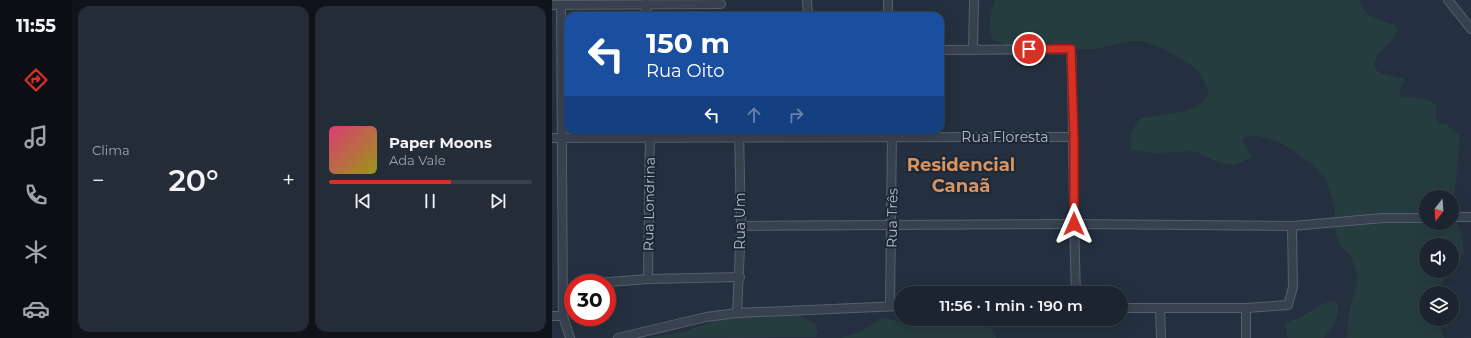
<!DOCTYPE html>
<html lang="pt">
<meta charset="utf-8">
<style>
:root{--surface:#1b242f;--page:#242c37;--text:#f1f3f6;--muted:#a0a4aa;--line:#39414b;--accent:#d93025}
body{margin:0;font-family:Montserrat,sans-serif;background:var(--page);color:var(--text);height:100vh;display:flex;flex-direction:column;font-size:15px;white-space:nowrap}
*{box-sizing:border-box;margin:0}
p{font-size:13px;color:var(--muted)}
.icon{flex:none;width:22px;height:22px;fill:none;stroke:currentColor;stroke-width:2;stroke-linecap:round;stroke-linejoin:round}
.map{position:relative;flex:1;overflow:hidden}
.panel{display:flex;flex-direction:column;gap:6px;padding:6px;background:#0f141a;width:480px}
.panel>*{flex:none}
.banner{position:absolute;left:12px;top:12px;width:380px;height:122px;border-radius:12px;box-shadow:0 4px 16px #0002,0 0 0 1px var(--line);background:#1a4fa0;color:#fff;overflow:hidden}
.needle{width:26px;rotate:197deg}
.tools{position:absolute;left:867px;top:190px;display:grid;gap:8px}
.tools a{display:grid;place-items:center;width:40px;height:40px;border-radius:50%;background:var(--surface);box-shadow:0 4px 16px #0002,0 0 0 1px var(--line);font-size:20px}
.speed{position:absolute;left:12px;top:274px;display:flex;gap:8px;font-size:20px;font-weight:700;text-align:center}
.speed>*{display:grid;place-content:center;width:52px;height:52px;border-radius:50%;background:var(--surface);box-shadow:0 4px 16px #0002,0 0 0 1px var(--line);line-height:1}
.speed .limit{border:6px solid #d22;background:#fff;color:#111}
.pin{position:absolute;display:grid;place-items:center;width:34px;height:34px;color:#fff;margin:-17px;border:2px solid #fff;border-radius:50%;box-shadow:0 1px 4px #0007}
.me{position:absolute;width:44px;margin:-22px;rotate:0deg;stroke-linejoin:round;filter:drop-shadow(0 0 3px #0008)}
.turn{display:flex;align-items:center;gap:14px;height:84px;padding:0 16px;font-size:18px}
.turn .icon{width:52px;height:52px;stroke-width:2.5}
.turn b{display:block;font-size:28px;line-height:34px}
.lanes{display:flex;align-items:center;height:38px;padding:0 16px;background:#0003;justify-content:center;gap:20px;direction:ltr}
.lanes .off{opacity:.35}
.big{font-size:30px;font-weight:600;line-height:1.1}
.panel .tile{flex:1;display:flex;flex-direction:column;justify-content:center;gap:6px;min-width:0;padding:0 14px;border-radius:12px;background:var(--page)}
.song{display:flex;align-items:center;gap:12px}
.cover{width:48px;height:48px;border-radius:6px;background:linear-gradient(135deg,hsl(340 70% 55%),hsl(60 70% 35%))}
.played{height:4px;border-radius:2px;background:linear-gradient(90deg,var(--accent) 60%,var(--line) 60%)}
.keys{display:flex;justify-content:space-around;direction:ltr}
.heat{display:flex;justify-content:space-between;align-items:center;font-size:22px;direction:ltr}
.panel .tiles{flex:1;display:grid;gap:6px;grid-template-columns:repeat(2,1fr)}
.trip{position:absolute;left:342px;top:286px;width:234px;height:40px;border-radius:20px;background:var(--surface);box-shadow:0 4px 16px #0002,0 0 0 1px var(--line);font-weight:600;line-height:40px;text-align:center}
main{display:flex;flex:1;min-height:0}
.tab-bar{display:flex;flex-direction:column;width:72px;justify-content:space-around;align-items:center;background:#0b0e13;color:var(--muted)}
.tab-bar .icon{width:28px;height:28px}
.tab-bar .selected{color:var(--accent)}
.tab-bar b{font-size:18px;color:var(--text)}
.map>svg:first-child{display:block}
.green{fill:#263d40;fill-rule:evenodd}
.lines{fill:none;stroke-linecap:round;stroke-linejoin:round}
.street-casing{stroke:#56606d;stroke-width:10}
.street{stroke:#38424f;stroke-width:8}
.route-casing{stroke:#8d1f18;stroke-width:10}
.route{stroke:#d93025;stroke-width:7}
.labels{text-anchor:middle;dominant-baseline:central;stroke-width:4;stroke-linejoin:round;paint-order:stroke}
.street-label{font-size:14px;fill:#b4bdca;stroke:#1d2734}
.district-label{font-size:18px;font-weight:bold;fill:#d79462;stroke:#1d2734}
</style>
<main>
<nav class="tab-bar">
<b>11:55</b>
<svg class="icon selected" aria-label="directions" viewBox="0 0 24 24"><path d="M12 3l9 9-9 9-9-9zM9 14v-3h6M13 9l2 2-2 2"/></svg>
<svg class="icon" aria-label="music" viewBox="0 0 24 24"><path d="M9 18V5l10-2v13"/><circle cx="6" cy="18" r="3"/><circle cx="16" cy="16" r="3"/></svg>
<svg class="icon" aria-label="phone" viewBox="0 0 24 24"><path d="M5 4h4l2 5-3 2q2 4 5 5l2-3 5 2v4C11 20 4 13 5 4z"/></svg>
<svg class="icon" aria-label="climate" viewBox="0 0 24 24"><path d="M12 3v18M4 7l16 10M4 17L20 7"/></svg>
<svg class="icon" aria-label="car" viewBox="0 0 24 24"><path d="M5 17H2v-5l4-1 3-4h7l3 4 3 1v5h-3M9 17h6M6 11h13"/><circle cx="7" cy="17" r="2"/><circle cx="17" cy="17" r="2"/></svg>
</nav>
<section class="panel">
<div class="tiles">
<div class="tile"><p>Clima</p>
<div class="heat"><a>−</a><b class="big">20°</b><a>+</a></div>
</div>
<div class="tile">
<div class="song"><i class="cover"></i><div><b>Paper Moons</b><p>Ada Vale</p></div></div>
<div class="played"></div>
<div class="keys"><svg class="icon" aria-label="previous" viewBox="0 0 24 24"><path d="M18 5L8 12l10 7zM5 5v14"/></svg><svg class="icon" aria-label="pause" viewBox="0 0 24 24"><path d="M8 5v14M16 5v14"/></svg><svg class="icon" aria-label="next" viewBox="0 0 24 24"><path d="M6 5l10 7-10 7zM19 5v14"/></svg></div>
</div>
</div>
</section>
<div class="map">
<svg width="919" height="338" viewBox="0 0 919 338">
<rect width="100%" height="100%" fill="#24303f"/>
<g class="green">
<path d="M443 0H808C811 18 827 20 842 25L845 30C843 34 842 38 839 41 833 48 811 65 829 73 837 76 845 76 853 80L847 91 850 97C862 97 875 97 884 106V119L889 124 895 125 908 136 901 210 910 237 912 252 902 269 892 279 885 293H874V319H886L892 338H795L796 317 806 279 800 258 791 248 784 236 783 209 775 181 762 166 745 153 727 142 706 136 692 137 691 142 701 158 681 165 668 163 642 151 605 153 580 150C575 140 583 118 594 117 608 115 629 113 642 108 649 105 653 98 657 92L648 73 638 64 612 49 590 41H577L544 49 468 50 440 39C435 25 439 14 443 0ZM874 197H900V223H874ZM874 245H900V271H874Z"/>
<path d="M783 301C792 313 780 328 772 338H736L733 324C738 320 742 320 747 318 761 311 766 303 783 301Z"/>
<path d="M240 311 263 324 266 333 263 337 98 338 131 332 182 314Z"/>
<path d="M330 318C338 317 345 323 354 323 360 323 366 320 372 319 391 317 439 315 444 338H288L308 332Z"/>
</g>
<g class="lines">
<defs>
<g id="street">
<path d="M255 0 256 16"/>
<path d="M896 0 919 29"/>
<path d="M94 4V16"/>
<path d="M0 5 169 4"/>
<path d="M9 5 11 316 18 338"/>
<path d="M336 16V0"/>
<path d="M388 50 519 49C522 130 521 212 524 293"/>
<path d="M421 50 422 0"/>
<path d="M0 138 522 137"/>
<path d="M900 217H919"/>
<path d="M189 226 522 224 740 226 831 218H874"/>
<path d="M96 279 98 130"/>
<path d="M45 283 96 279 188 277"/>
<path d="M11 306 21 299"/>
<path d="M338 306 340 130"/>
<path d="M569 308H608L609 338"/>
<path d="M608 308H694L736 305 741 287 740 226"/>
<path d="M185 313 189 226 187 130"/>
<path d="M0 316H11"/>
<path d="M66 338 154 317 185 313 349 306"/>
<path d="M694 338V308"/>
</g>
</defs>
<use href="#street" class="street-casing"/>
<use href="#street" class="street"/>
</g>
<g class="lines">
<defs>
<path id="route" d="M477 49H519L522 136V224"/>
</defs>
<use href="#route" class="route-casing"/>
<use href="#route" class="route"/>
</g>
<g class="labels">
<g class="street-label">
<text x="453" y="137">Rua Floresta</text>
<text transform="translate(97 204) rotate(-89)">Rua Londrina</text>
<text transform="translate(340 218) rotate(-89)">Rua Três</text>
<text transform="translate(188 221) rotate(-90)">Rua Um</text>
</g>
<g class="district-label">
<text x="409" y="165">Residencial<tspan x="409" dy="21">Canaã</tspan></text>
</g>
</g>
</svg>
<div class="tools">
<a><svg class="needle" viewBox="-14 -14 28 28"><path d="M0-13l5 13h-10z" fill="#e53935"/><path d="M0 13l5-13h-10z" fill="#a0a4aa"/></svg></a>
<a><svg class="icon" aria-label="sound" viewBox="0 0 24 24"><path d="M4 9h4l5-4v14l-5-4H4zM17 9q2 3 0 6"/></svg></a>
<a><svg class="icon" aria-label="layers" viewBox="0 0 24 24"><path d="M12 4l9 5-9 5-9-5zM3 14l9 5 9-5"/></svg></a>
</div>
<div class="speed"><div class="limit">30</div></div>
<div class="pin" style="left:477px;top:49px;background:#d93025"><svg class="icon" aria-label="arrive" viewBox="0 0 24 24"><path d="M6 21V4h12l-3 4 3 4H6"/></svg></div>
<svg class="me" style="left:522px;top:224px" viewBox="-20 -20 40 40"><path d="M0-17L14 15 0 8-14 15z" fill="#d93025" stroke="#fff" stroke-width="4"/></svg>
<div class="trip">11:56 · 1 min · 190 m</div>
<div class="banner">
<div class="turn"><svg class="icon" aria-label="left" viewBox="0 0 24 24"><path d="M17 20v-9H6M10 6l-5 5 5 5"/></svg><div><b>150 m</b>Rua Oito</div></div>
<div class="lanes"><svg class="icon" aria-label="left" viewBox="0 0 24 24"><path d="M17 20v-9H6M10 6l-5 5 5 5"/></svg><svg class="icon off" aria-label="ahead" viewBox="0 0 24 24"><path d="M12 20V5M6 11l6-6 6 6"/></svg><svg class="icon off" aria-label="right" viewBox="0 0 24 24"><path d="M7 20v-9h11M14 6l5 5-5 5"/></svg></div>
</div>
</div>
</main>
